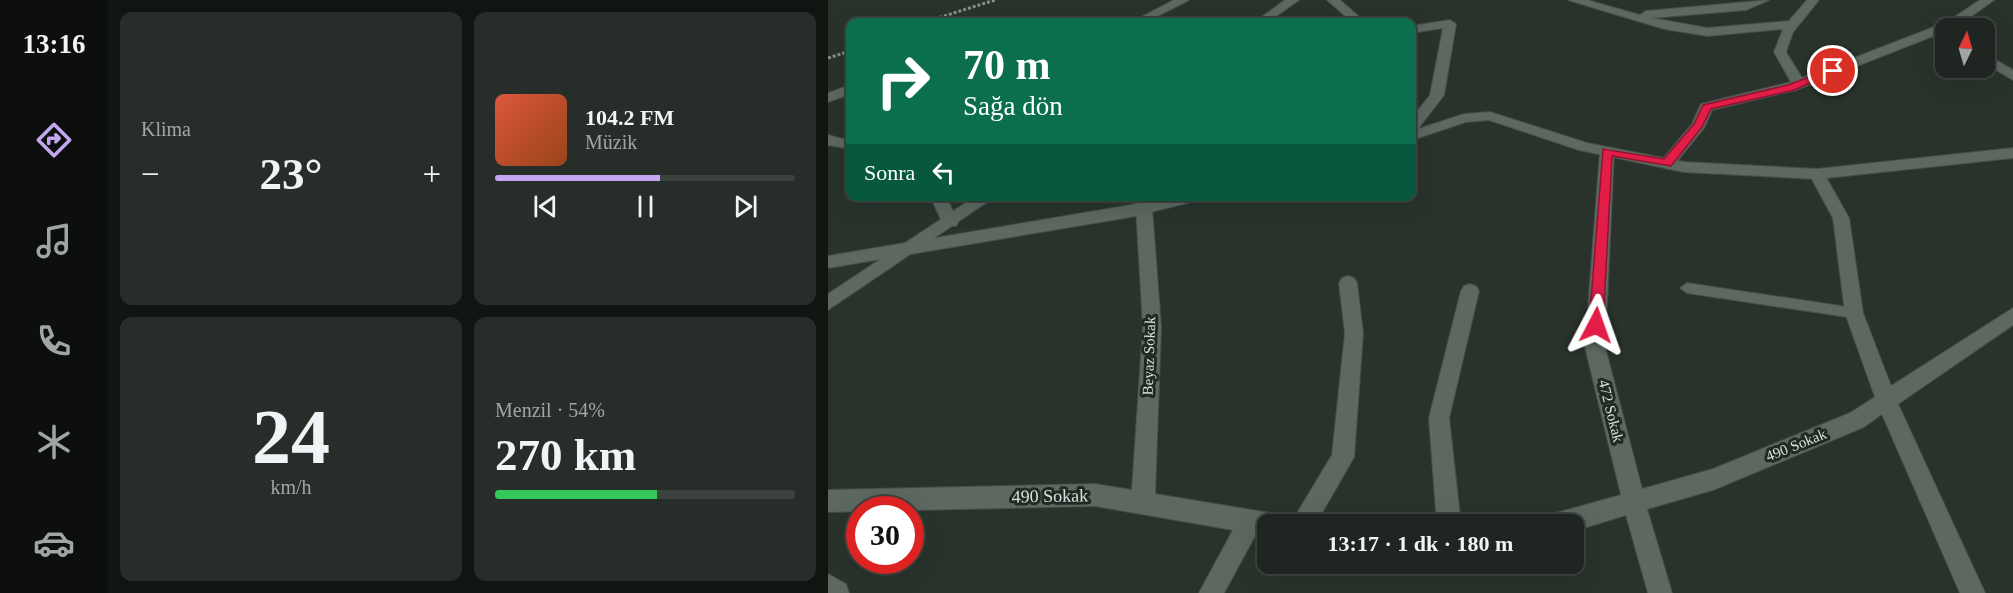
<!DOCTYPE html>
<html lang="tr">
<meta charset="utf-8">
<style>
:root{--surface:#1f2621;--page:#272e2a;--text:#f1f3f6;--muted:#a1a5a5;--line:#3c433f;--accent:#c5a7f1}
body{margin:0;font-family:Georgia,serif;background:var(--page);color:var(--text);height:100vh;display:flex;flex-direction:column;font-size:22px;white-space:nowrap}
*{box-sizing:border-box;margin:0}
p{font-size:20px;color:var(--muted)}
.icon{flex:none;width:33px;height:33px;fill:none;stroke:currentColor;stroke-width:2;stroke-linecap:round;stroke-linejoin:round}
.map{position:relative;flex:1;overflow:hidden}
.drawer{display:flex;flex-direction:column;gap:12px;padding:12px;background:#111512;width:720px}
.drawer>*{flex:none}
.banner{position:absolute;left:18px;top:18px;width:570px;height:183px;border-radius:12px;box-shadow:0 6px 24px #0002,0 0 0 2px var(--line);background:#0b6e4f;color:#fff;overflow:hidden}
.needle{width:39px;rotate:5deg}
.fabs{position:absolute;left:1107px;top:18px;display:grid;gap:12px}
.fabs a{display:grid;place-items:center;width:60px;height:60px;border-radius:12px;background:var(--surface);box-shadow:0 6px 24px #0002,0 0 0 2px var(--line);font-size:30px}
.speed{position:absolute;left:18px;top:496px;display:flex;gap:12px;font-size:30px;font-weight:700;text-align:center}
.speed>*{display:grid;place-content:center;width:78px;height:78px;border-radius:50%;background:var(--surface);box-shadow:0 6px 24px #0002,0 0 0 2px var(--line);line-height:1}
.speed .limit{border:9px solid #d22;background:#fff;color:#111}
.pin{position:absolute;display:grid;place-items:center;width:51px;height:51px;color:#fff;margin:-26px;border:3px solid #fff;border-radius:50%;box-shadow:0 2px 6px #0007}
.me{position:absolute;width:66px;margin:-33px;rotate:4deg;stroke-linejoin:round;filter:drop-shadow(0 0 4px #0008)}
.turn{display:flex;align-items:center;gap:21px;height:126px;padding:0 18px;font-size:27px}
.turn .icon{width:78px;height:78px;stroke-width:2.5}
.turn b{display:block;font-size:42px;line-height:51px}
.then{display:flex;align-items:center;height:57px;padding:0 18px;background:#0003;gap:12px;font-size:22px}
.big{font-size:45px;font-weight:800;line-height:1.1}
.drawer .widget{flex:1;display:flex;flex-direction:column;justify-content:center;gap:9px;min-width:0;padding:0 21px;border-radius:12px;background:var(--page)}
.drawer .dial{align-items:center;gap:0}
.dial b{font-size:78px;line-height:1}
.song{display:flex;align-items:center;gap:18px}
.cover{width:72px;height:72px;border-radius:9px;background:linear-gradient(135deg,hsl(10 70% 55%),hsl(20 70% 35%))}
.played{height:6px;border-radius:3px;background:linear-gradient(90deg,var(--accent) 55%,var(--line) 55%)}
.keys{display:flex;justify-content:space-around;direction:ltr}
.heat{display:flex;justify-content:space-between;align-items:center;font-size:33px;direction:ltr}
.charge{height:9px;border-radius:4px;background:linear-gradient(90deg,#34c759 54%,var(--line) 0)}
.drawer .tiles{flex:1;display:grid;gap:12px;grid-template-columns:repeat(2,1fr)}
.trip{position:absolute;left:429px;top:514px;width:327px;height:60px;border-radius:12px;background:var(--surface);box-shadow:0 6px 24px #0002,0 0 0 2px var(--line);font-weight:800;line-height:60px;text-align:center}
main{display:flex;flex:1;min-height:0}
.tabs{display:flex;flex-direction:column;width:108px;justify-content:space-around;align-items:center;background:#0c0f0d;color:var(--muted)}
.tabs .icon{width:42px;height:42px}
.tabs .selected{color:var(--accent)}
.tabs b{font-size:27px;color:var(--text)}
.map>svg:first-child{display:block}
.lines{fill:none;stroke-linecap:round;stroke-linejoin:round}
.service-casing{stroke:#464e49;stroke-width:2}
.minor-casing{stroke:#464e49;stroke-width:2}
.tertiary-casing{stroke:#464e49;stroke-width:2}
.secondary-casing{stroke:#464e49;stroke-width:2}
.path{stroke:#878f89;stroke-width:3;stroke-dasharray:3 2;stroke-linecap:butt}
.service{fill:#5d6861;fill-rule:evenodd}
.minor{fill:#5d6861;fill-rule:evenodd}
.tertiary{fill:#5d6861;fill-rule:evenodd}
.secondary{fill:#5d6861;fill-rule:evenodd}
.route{fill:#e11d48;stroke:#92132f;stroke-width:1.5}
.labels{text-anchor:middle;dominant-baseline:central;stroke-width:6;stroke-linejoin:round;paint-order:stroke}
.street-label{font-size:15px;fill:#dae1dc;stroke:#202923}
.near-street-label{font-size:18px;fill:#dae1dc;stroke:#202923}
</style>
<main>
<nav class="tabs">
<b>13:16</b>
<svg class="icon selected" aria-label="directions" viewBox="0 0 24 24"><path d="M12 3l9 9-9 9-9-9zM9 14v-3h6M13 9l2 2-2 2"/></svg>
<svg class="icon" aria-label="music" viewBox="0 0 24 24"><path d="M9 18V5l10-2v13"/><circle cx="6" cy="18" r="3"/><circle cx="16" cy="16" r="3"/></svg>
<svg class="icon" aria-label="phone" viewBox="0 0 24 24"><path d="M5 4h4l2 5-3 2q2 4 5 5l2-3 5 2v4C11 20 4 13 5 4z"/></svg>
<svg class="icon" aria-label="climate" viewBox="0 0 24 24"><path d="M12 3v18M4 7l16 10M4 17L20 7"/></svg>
<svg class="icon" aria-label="car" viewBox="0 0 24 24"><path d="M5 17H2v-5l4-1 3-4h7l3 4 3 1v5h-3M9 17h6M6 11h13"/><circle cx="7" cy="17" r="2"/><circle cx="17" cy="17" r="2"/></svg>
</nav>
<section class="drawer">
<div class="tiles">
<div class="widget"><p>Klima</p>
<div class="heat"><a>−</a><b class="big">23°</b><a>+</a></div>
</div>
<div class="widget">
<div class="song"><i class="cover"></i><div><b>104.2 FM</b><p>Müzik</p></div></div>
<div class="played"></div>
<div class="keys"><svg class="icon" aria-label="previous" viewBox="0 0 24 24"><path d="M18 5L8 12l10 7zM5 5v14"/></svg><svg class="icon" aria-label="pause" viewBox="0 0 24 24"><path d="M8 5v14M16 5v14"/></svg><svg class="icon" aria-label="next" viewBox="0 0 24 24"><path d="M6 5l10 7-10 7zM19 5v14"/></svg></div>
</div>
<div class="widget dial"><b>24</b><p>km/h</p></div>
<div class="widget"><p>Menzil · 54%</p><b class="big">270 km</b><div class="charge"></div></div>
</div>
</section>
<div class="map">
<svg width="1185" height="593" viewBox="0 0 1185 593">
<rect width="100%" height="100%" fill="#29332c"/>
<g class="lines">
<defs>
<path id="service" d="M859 283 1026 308 1031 309 1033 313 1031 317 1026 318 859 293 852 288Z"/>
<g id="minor">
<path d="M346 0H361L318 22H304Z"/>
<path d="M499 0H512L537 22H524Z"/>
<path d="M740 0H759L812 15 818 11 941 0 918 10 824 18 879 28 961 21 979 0H991L965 32 958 52 974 78 1119 22 1152 0H1166L1127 28H1118V31L968 90 884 110 876 128 844 167 839 169 831 164 864 124 873 104 963 82 946 52 955 29 879 36 836 29Z"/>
<path d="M622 20 628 24 616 95 589 130 584 131V118L602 95 615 28 584 33V26Z"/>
<path d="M1156 53 1185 70V80L1156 63Z"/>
<path d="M22 85V94L0 102V93Z"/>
<path d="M0 135 22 141V149L0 145Z"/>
<path d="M779 147 786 152 777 347 814 489 885 469 1022 413 1047 397 1017 313 1005 218 981 174 984 170H994L1021 218 1035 313 1063 386 1185 308V325L1070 404 1157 593H1132L1054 414 1036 427 885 490 819 509 844 593H820L798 515 746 531V525H716L720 517 728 513 793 495 757 347 772 152Z"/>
<path d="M102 196H118L130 222 128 226H116Z"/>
<path d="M316 202 324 208 333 327 327 494 442 513 450 517 454 525H440V536L428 534 396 593H371L405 530 267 506 0 512V490L267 484 304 490 315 327 308 208Z"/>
<path d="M520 276 526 278 529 283 535 333 526 457 487 525H462L504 455 517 333 511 283 514 278Z"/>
<path d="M642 284 648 286 651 291 621 418 633 525H609L601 418 633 291 636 286Z"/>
<path d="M0 574 18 584 21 593H0Z"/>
</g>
<g id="tertiary">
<path d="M662 112 759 143 856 162 989 169 1185 148V158L989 179 856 172 751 150 661 120 638 122 584 140V131L636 114Z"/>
<path d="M342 196H375L367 201 303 217 0 268V256L303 205Z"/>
</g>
<g id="secondary">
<path d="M457 0H471L440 22H427Z"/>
<path d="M148 196H168L0 310V294Z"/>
</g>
</defs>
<use href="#service" class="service-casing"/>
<use href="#minor" class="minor-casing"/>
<use href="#tertiary" class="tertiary-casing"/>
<use href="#secondary" class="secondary-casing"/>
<g class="path">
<path d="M97 22 167 0"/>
<path d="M0 58 22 51"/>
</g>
<use href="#service" class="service"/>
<use href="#minor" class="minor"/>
<use href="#tertiary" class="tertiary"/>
<use href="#secondary" class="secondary"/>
</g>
<path class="route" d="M1002 69 1010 71 966 90 883 109 874 127 843 166 784 156 775 325 773 329H763L761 325 775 149 836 159 866 124 875 105 960 85Z"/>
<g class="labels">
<g class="street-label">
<text transform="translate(321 356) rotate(-88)">Beyaz Sokak</text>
<text transform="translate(783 411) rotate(76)">472 Sokak</text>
<text transform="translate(968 445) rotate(-22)">490 Sokak</text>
</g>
<g class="near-street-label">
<text transform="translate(222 496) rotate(-1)">490 Sokak</text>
</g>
</g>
</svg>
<div class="fabs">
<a><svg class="needle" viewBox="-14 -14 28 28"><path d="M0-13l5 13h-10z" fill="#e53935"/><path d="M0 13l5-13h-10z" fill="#a1a5a5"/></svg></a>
</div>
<div class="speed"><div class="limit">30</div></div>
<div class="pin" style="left:1005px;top:71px;background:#d93025"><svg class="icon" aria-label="arrive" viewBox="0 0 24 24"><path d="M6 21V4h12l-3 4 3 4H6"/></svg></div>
<svg class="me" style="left:768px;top:325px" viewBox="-20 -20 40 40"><path d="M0-17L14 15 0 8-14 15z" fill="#e11d48" stroke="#fff" stroke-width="4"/></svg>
<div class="trip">13:17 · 1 dk · 180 m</div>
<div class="banner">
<div class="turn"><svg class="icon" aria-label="right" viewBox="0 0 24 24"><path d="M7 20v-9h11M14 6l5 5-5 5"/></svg><div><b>70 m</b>Sağa dön</div></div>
<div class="then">Sonra<svg class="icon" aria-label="left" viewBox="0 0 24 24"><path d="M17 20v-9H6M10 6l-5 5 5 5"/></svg></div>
</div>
</div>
</main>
